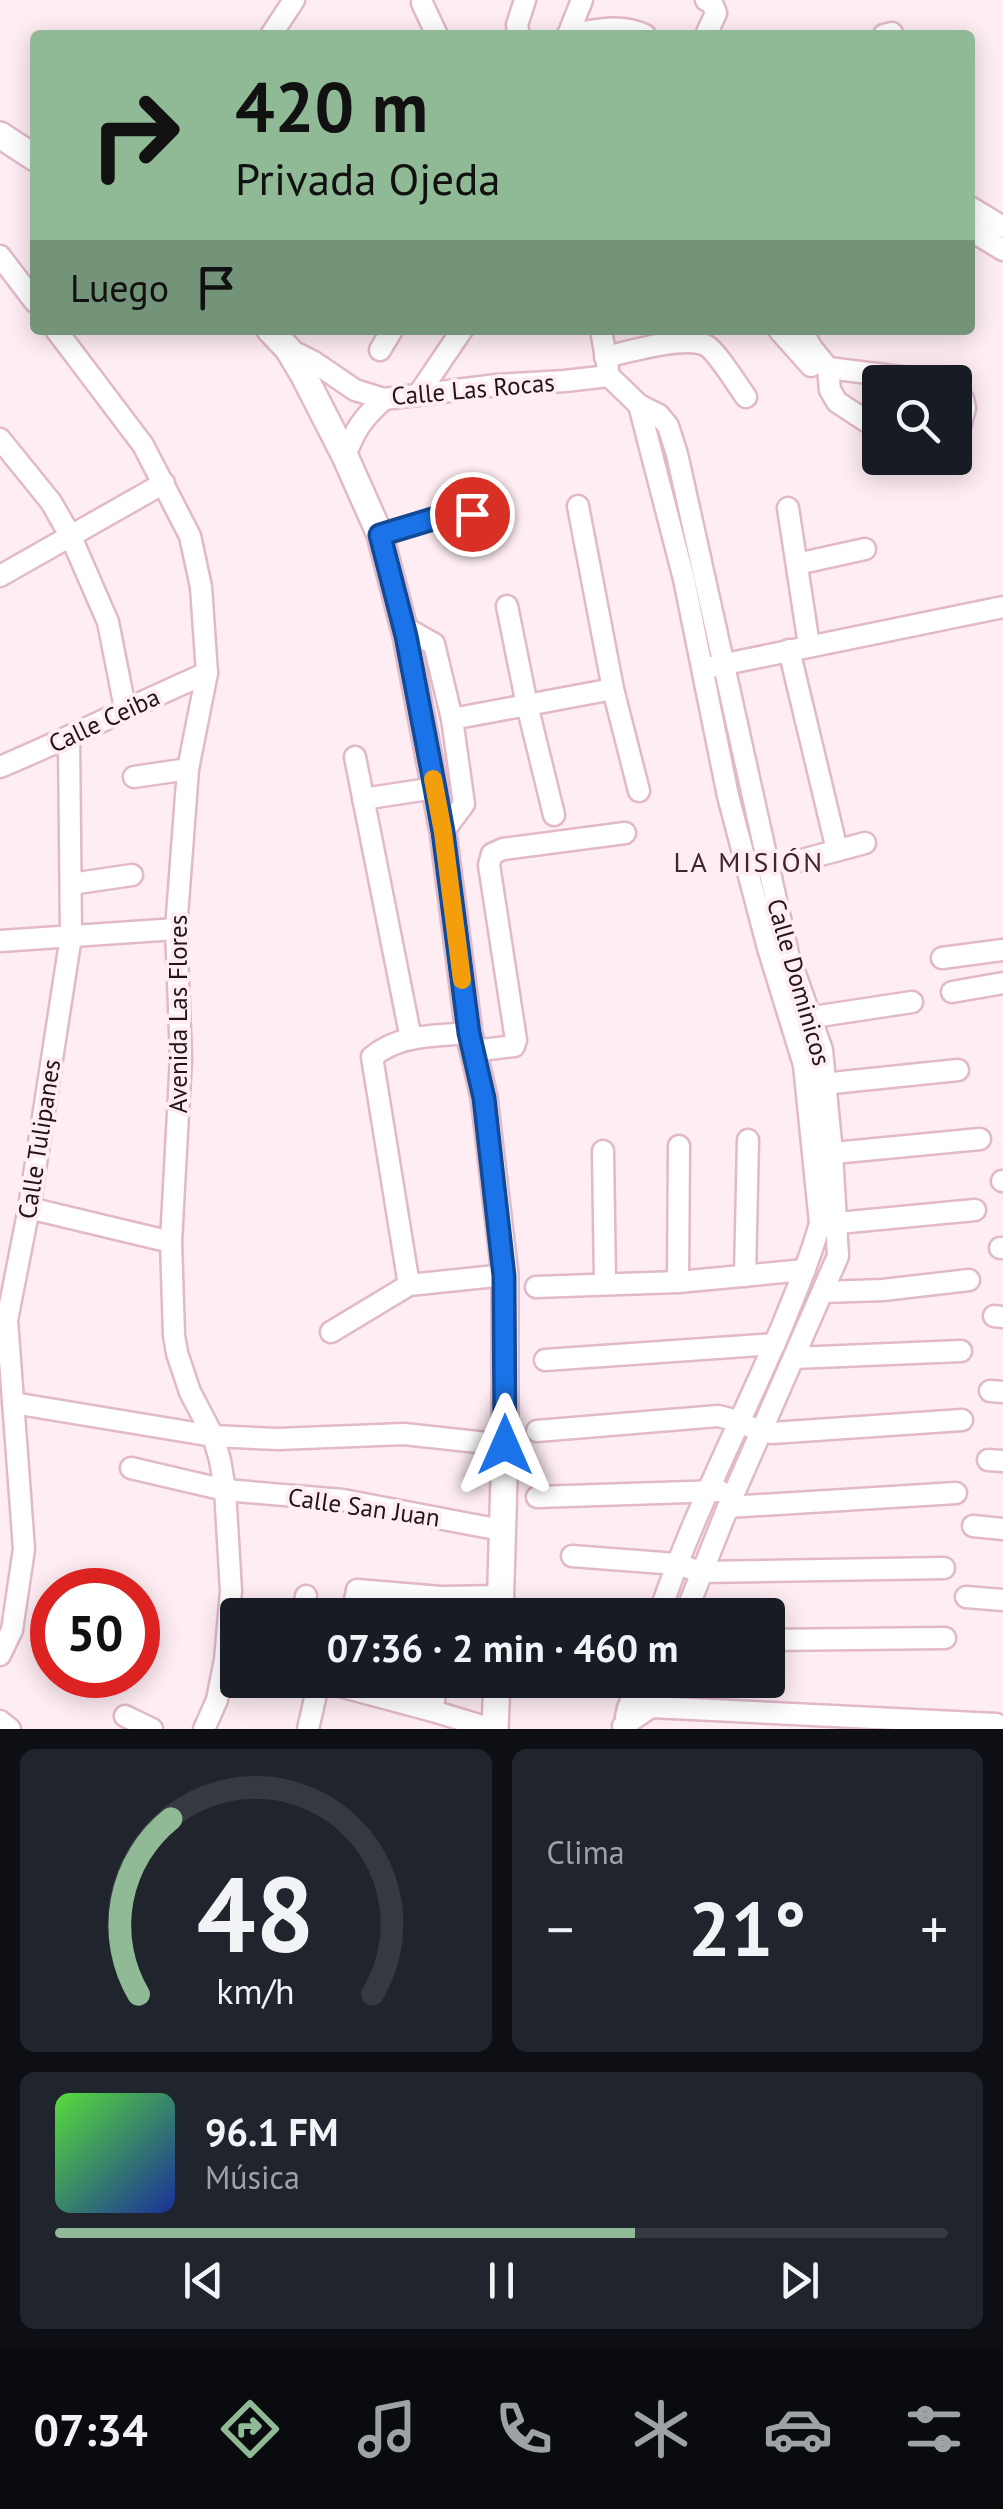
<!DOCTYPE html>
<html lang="es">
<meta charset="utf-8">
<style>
:root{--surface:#171b24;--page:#20242c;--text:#f1f3f6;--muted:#9ea1a6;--line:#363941;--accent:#90ba96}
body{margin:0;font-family:"PT Sans",sans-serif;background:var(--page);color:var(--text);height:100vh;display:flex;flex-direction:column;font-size:38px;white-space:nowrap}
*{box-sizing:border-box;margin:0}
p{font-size:32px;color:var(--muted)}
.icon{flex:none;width:55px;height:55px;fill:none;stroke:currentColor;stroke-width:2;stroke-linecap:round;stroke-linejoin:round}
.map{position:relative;height:1729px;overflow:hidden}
.panel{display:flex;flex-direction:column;gap:20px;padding:20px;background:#0d0f14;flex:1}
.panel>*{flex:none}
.banner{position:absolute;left:30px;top:30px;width:945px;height:305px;border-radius:10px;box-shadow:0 5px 25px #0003;background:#90ba96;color:#111;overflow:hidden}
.controls{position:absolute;left:862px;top:365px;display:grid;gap:20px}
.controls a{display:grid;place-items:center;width:110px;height:110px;border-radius:10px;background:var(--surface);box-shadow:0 5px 25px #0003;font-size:50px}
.speed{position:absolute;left:30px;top:1568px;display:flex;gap:20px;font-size:50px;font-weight:700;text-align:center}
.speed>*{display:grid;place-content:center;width:130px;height:130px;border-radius:50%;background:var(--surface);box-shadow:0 5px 25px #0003;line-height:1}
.speed .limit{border:15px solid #d22;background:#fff;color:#111}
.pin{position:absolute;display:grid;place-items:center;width:85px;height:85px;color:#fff;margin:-42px;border:5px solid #fff;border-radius:50%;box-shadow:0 2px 10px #0007}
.me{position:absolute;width:110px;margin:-55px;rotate:0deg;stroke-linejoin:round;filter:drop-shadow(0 0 8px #0008)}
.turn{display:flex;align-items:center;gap:35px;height:210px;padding:0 40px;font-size:45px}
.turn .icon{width:130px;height:130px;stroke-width:2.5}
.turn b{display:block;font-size:70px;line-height:85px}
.then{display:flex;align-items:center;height:95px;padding:0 40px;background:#0003;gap:20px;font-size:38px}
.big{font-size:75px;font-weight:600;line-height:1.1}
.panel .tile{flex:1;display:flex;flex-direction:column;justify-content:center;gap:15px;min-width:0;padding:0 35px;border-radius:15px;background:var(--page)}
.panel .dial{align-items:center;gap:0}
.dial svg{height:260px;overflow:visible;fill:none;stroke:var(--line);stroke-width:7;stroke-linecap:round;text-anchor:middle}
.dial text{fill:var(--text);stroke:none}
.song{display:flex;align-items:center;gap:30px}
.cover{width:120px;height:120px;border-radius:15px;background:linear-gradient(135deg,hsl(110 70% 55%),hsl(230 70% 35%))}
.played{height:10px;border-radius:5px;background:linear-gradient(90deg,var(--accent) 65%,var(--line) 65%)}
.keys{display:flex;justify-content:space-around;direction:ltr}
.heat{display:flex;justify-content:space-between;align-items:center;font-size:55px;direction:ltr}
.panel .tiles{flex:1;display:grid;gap:20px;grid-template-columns:1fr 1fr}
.tile:last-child{grid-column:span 2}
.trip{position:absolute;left:220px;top:1598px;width:565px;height:100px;border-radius:10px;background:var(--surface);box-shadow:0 5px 25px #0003;font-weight:600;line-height:100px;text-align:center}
.tab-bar{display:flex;height:160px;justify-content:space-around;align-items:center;background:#090b0e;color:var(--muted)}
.tab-bar .icon{width:70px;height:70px}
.tab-bar .selected{color:var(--accent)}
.tab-bar b{font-size:45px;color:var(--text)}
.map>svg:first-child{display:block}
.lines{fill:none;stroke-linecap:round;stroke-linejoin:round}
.minor-casing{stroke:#e2b9c8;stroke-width:25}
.major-casing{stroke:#e2b9c8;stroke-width:30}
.minor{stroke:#fff;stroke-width:20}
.major{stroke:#fff;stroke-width:25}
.route-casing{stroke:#114b97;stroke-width:25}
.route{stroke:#1a73e8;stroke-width:18}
.slow{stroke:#f59e0b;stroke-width:18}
.labels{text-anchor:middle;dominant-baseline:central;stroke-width:8;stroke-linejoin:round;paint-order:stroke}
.street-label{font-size:25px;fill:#221419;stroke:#feedf3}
.neighbourhood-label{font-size:28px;letter-spacing:2.5px;fill:#432531;stroke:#feedf3}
</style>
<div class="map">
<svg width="1003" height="1729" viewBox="0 0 1003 1729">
<rect width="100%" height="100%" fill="#feedf3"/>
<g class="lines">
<defs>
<g id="minor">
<path d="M422 3 437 35"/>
<path d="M271 35 294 0"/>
<path d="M519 35 517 25 525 0"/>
<path d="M568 35C595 30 620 23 645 35"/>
<path d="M568 35 582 0"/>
<path d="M706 35 716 13 712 3 706 0"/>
<path d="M884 35 892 33"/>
<path d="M970 207 1003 227"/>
<path d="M970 230 1003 250"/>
<path d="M0 256 35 302"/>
<path d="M56 330 143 445 190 536 201 587 207 673 188 769 176 929 181 1058 171 1242 174 1335 177 1353 190 1392 213 1436 220 1460 225 1490 231 1591 225 1660 217 1700 204 1729"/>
<path d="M601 330 608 369"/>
<path d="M779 330 811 366"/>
<path d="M802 330 811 347 828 368 830 390 837 402 880 430"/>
<path d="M288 349 314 362 355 390 384 399 497 385 565 381 609 376"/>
<path d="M380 350 392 330"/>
<path d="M605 357C628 352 687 334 707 346 717 352 738 386 746 397"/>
<path d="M828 368 909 378 927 382"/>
<path d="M609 376 639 405 659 415 668 426 677 454 788 954 822 1050 832 1153 838 1256 728 1507 685 1615"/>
<path d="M955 392 963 399 965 408 955 447"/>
<path d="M418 395 462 330"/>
<path d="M639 405 684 579 728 796 768 948 804 1065 820 1223C811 1258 796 1291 783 1324 742 1421 692 1515 659 1615"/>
<path d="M0 439 51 502 71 537 108 622 125 708"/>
<path d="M345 456C356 428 362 419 384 399"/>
<path d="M928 458 938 460 943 458"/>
<path d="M578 506 613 689 639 791"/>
<path d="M788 508 809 645"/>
<path d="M380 535 436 518 472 514"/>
<path d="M797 564 865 549"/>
<path d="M0 576 164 483"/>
<path d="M507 606 527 705 554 815"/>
<path d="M404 627 434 644 452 719 464 804 443 832"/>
<path d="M789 650 837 850"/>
<path d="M711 667 1003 607"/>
<path d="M452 719 613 689"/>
<path d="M355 757 411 1039"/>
<path d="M0 767C70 738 137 703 207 673"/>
<path d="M134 777 188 769"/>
<path d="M363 799 435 788"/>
<path d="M798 861 865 843"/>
<path d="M71 884 132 875"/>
<path d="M0 941 176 929"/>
<path d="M942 958 1003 950"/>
<path d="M952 992 1003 983"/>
<path d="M800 1019 912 1002"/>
<path d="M473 1051 514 1046 516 1040 489 865 492 854 503 849 625 833"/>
<path d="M813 1085 958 1070"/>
<path d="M603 1151 605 1283"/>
<path d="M823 1154 980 1139"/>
<path d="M1002 1181H1003"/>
<path d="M29 1208 171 1242"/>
<path d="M838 1223 975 1210"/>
<path d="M1000 1248H1003"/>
<path d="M745 1276 748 1140"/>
<path d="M678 1282 679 1146"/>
<path d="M409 1285 372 1057C400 1034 434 1036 469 1033"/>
<path d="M536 1287 678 1282 805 1270"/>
<path d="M823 1292 883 1290 969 1280"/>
<path d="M994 1316 1003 1317"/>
<path d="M331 1332 409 1285 505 1275"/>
<path d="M794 1358 961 1351"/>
<path d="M545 1360 775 1344"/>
<path d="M990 1391 1003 1392"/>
<path d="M13 1403 213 1436 278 1439 404 1434 505 1445"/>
<path d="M537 1431 718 1416C737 1419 753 1431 772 1433L962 1420"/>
<path d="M988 1460 1003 1461"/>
<path d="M131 1468 225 1490 343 1500 501 1530"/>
<path d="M537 1497 720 1491"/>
<path d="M728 1507 956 1493"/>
<path d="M973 1526 1003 1529"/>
<path d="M572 1556 676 1564 701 1572 944 1568"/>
<path d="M966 1597 1003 1600"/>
<path d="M303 1615 306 1596"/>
<path d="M352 1615 357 1590 441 1597 501 1596"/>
<path d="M768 1640 945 1638"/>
<path d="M0 1655 12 1630 24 1549 7 1320 29 1208 71 936 69 738"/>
<path d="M317 1680 433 1711 492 1729"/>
<path d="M628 1708 651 1707 996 1724 1003 1727"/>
<path d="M433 1711 436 1680"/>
<path d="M125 1716 152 1729"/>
<path d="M626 1716 637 1680"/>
<path d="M0 1721 10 1729"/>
<path d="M623 1726 651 1707 661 1680"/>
<path d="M308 1729 319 1681"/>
</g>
<g id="major">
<path d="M0 135 35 158"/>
<path d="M270 330 288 349 303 374 345 456 380 535 406 636 443 832 469 1033 484 1097 505 1275V1445L500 1615"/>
<path d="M495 1729 497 1680"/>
</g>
</defs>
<use href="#minor" class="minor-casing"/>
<use href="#major" class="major-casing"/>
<use href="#minor" class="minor"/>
<use href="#major" class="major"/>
</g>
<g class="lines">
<defs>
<path id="route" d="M472 514 436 518 380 535 406 636 435 788 443 832 469 1033 484 1098 504 1276 505 1445"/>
</defs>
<use href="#route" class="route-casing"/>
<use href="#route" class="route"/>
<path class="slow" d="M433 779 443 832 462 980"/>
</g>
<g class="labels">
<g class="street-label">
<text transform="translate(473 389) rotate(-5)">Calle Las Rocas</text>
<text transform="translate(104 720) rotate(-25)">Calle Ceiba</text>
<text transform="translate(799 982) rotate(74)">Calle Dominicos</text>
<text transform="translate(178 1014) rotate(-90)">Avenida Las Flores</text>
<text transform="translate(39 1139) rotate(-81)">Calle Tulipanes</text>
<text transform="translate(364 1507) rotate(8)">Calle San Juan</text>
</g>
<g class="neighbourhood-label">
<text x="749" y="861">LA MISIÓN</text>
</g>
</g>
</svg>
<div class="controls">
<a><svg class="icon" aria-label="search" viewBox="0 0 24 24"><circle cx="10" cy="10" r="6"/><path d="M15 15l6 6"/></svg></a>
</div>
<div class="speed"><div class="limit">50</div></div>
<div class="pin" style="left:472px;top:514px;background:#d93025"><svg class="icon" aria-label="arrive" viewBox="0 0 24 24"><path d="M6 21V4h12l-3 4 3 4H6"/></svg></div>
<svg class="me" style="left:505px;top:1445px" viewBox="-20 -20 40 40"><path d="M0-17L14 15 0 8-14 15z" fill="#1a73e8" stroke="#fff" stroke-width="4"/></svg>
<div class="trip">07:36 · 2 min · 460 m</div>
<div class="banner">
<div class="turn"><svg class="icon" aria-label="right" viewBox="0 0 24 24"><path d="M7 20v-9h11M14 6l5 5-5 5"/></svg><div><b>420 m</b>Privada Ojeda</div></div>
<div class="then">Luego<svg class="icon" aria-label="arrive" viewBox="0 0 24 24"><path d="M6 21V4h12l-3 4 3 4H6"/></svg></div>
</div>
</div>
<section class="panel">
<div class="tiles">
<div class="tile dial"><svg viewBox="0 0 100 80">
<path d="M14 69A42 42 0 1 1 86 69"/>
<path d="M14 69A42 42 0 0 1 24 15" stroke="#90ba96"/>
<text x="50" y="56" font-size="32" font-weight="700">48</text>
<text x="50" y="72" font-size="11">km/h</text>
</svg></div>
<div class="tile"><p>Clima</p>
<div class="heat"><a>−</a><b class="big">21°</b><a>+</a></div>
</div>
<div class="tile">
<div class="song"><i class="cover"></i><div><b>96.1 FM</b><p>Música</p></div></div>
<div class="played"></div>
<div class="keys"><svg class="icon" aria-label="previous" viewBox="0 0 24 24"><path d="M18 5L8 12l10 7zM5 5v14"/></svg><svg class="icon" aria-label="pause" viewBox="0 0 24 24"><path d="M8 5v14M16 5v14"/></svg><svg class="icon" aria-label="next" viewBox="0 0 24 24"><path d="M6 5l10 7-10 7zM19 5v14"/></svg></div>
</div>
</div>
</section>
<nav class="tab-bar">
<b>07:34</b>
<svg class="icon selected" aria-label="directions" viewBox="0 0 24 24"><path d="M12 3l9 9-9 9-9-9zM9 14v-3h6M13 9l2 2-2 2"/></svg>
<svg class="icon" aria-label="music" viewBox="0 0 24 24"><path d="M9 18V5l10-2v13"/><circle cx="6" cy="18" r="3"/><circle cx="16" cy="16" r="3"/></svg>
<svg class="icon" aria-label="phone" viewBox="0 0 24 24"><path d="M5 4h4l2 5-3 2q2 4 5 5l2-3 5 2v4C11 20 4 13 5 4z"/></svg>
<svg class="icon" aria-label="climate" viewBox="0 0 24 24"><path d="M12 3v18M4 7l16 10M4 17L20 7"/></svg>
<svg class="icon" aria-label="car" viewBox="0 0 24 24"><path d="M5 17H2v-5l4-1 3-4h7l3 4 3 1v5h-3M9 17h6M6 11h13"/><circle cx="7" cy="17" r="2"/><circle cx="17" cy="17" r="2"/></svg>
<svg class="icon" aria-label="filters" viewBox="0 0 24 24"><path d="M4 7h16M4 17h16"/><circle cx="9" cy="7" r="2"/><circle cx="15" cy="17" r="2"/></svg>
</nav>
